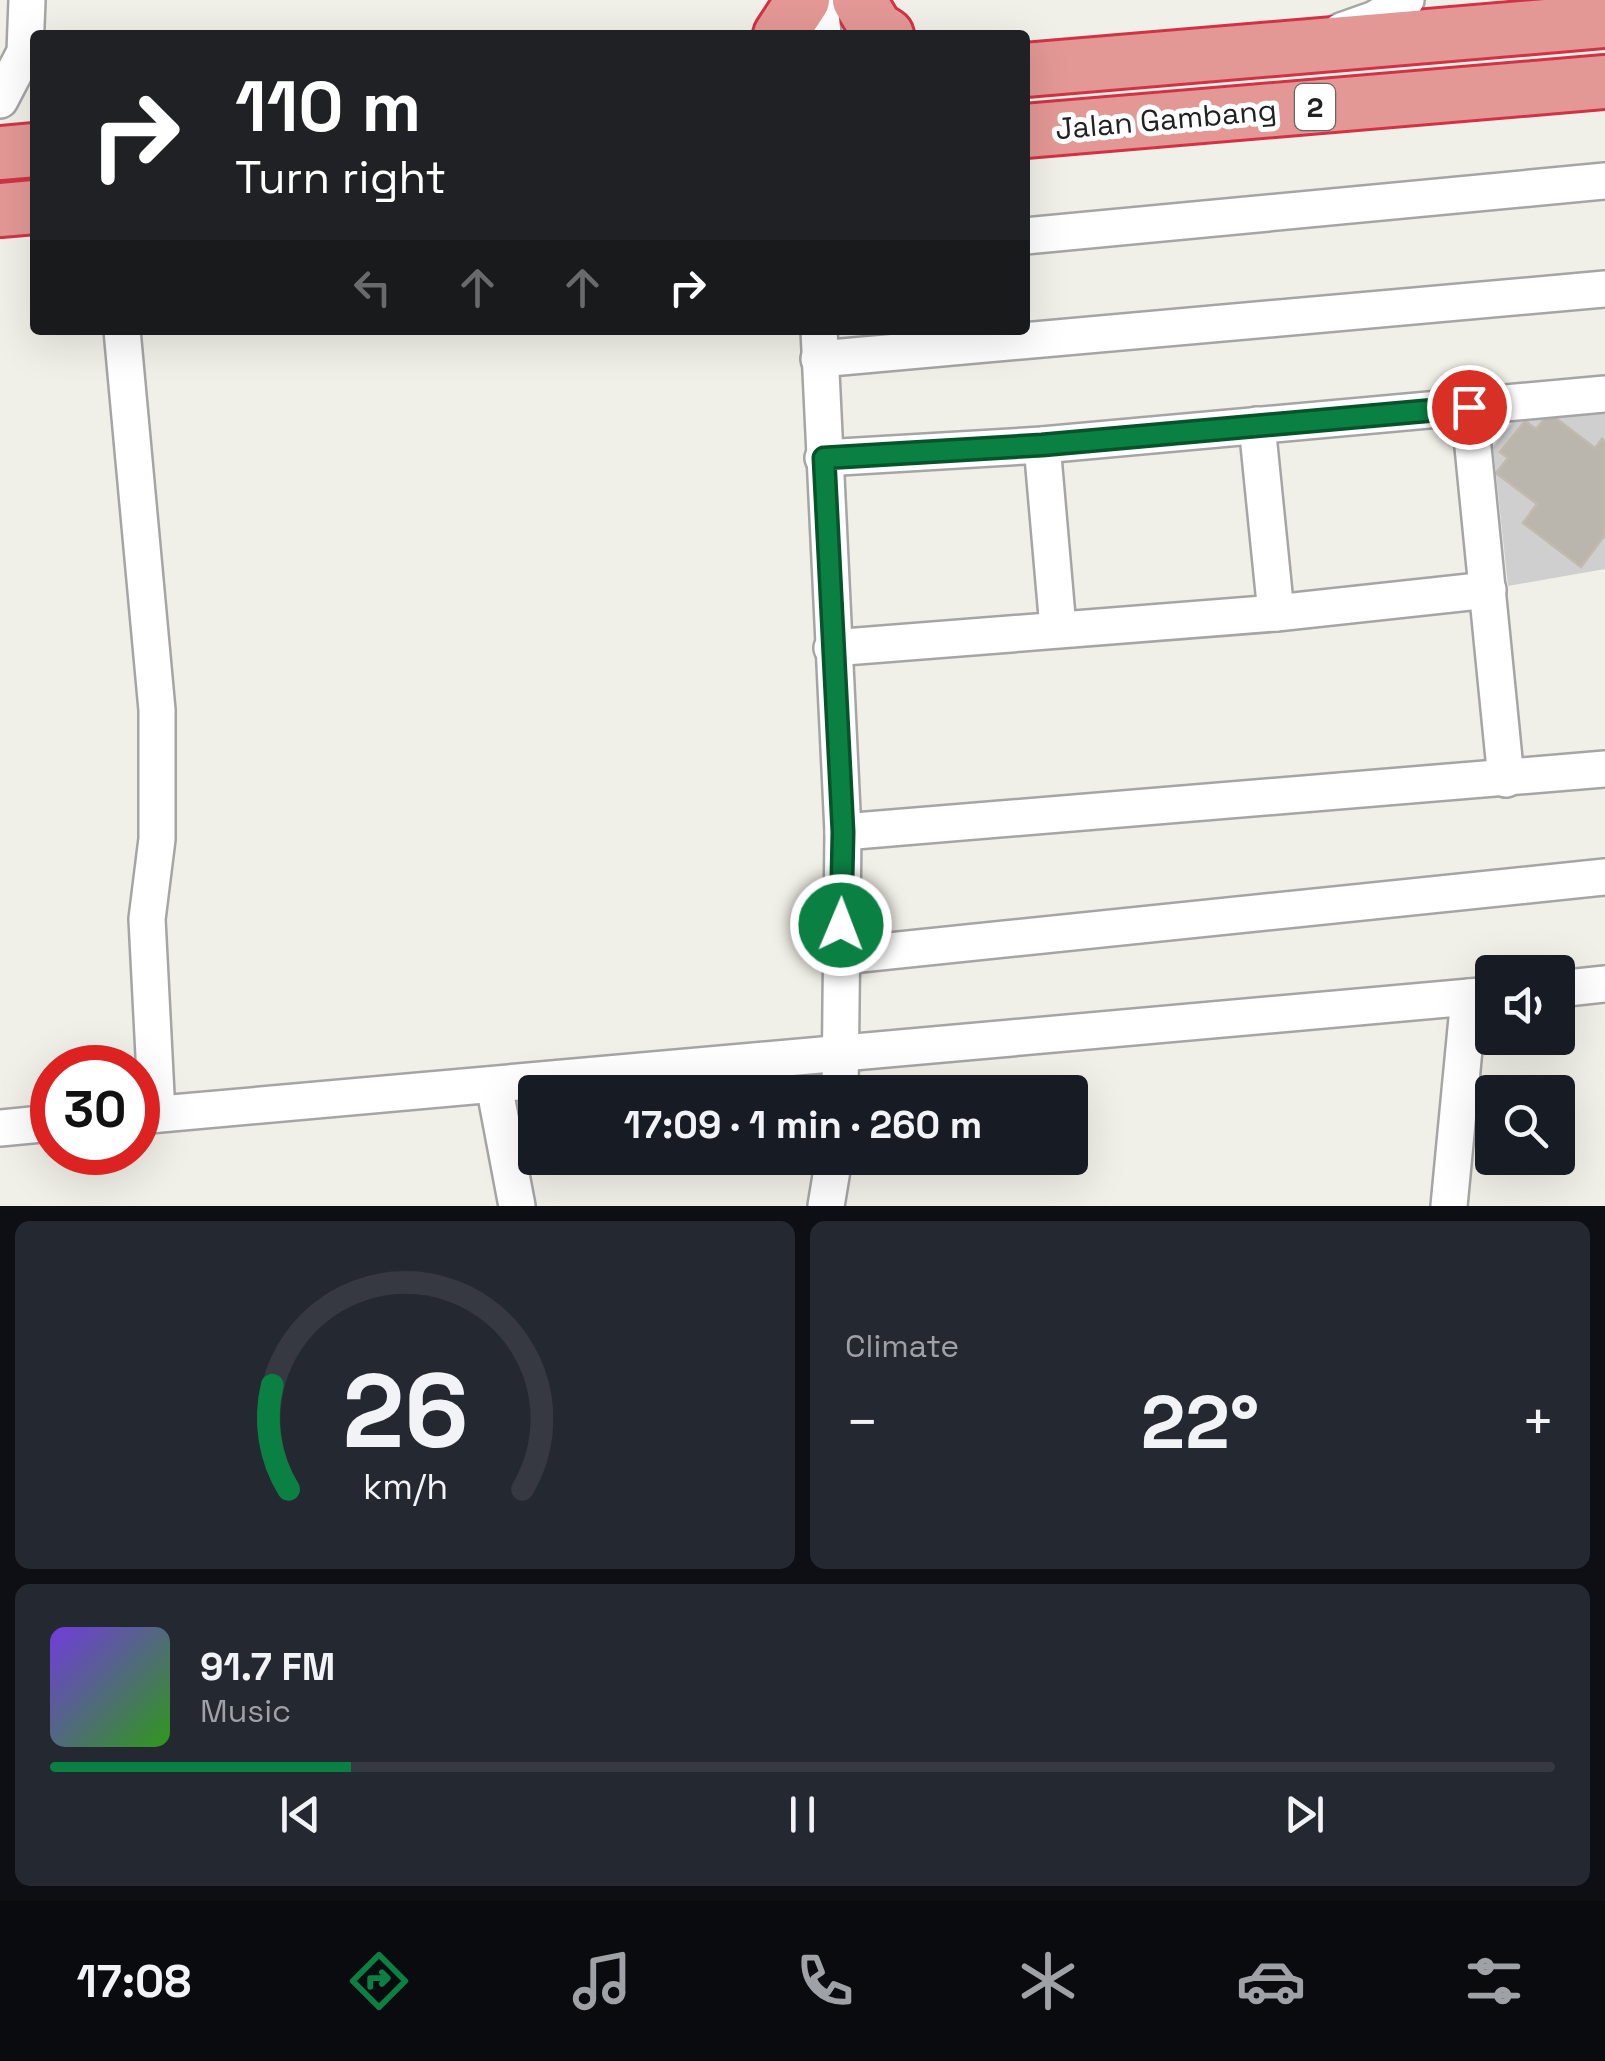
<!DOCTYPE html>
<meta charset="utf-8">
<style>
:root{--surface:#171b24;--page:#242831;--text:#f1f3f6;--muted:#9ea1a6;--line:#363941;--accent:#0b8043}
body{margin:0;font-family:"Space Grotesk",sans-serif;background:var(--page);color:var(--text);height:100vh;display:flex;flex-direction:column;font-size:38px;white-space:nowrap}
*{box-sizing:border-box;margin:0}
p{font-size:32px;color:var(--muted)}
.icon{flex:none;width:55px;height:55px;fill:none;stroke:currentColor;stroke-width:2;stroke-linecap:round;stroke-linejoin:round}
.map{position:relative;height:1206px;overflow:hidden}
.details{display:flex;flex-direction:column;gap:15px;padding:15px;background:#0d0f14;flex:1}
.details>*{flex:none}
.hud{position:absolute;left:30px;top:30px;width:1000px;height:305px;border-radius:10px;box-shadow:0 10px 40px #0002;background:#202124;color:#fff;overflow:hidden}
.fabs{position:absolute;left:1475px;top:955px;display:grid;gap:20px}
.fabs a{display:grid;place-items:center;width:100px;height:100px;border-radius:10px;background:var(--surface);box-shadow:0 10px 40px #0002;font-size:50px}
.speed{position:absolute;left:30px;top:1045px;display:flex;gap:20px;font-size:50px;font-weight:700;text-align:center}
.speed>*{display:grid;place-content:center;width:130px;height:130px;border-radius:50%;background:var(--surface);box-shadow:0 10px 40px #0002;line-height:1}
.speed .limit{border:15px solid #d22;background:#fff;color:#111}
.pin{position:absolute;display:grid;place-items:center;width:85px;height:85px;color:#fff;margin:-42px;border:5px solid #fff;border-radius:50%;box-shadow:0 2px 10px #0007}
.me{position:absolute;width:110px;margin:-55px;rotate:1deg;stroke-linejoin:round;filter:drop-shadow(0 0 8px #0008)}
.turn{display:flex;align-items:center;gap:35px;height:210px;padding:0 40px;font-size:45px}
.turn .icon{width:130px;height:130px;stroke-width:2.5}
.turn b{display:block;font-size:70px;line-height:85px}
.lanes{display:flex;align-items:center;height:95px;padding:0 40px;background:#0003;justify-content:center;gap:50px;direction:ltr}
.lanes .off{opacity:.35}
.big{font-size:75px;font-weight:700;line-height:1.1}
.details .tile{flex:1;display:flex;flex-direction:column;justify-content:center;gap:15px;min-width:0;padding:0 35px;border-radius:15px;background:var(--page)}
.details .dial{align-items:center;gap:0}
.dial svg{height:260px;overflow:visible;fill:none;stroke:var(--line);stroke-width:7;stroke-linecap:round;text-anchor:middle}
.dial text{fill:var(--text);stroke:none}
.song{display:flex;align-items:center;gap:30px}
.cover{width:120px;height:120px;border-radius:15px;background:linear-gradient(135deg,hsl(260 70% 55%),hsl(110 70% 35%))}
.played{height:10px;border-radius:5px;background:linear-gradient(90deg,var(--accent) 20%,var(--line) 20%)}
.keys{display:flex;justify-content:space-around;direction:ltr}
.heat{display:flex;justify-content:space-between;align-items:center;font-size:55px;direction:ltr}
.details .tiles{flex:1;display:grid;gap:15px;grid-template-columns:1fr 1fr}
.tile:last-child{grid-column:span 2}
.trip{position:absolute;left:518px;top:1075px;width:570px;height:100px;border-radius:10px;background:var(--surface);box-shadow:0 10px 40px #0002;font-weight:700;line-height:100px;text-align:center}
.menu{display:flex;height:160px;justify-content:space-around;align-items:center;background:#090b0e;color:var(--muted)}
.menu .icon{width:70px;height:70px}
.menu .active{color:var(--accent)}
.menu b{font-size:45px;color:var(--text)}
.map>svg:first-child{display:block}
.religious{fill:#cfcfcf}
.building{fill:#bab6ae;stroke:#c2baab;stroke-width:2.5}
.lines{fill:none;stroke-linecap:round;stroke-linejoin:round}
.minor-casing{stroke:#a5a5a5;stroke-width:40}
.highway-casing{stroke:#d23246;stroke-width:58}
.minor{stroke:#fff;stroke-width:35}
.highway{stroke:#e39895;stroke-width:52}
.route-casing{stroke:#07532c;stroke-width:25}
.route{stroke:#0b8043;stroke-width:18}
.labels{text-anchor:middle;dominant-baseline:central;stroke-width:10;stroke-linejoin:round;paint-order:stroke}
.shield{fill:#fff;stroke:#646464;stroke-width:2.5}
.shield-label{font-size:28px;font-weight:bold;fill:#212121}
.street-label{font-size:30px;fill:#212121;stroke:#fff}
</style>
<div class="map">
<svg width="1605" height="1206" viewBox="0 0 1605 1206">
<rect width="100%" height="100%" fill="#f1f0e8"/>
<path class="religious" d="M1605 409V569L1508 586 1493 447 1518 415Z"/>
<path class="building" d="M1549 413 1595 448 1602 439 1605 441V535L1581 567 1523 523 1537 504 1496 473 1508 458 1500 452 1525 421 1536 429Z"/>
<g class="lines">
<defs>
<g id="minor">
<path d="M820 0 823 35"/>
<path d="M1341 31 1375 19 1406 0"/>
<path d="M0 100 25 52 27 0"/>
<path d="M1025 236 1605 181"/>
<path d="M122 330 157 710V839L147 919 157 1114"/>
<path d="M819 330 843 832 840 1092"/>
<path d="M819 359 1605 289"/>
<path d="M1469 407 1506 779"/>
<path d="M1257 425 1276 613"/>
<path d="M1042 445 1058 628"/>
<path d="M823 458 1042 445 1605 394"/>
<path d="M832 648 1276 613 1488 590"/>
<path d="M843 832 1605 769"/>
<path d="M841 956 1605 877"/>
<path d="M1558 989 1605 984"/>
<path d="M494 1085 517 1206"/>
<path d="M138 1116 1492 995"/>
<path d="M0 1128 52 1123"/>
<path d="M826 1206 834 1158"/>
<path d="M1449 1206 1469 997"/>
</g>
<g id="highway">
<path d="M859 0 876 28 887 35"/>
<path d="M780 35 803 0"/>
<path d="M1025 70 1605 21"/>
<path d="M1025 131 1605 82"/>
<path d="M0 153 35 150"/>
<path d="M0 210 35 207"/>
</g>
</defs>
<use href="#minor" class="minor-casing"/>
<use href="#highway" class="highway-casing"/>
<use href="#minor" class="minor"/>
<use href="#highway" class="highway"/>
</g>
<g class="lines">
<defs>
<path id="route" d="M841 925 843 832 824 458 1042 445 1469 407"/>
</defs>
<use href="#route" class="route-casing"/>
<use href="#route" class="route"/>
</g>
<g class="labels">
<rect class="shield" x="1295" y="84" width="40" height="46" rx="8"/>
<g class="shield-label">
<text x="1315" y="107">2</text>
</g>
<g class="street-label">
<text transform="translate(1166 119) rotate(-5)">Jalan Gambang</text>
</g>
</g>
</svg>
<div class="fabs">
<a><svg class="icon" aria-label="sound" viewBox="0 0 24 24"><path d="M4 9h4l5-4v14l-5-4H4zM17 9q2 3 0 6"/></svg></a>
<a><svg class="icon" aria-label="search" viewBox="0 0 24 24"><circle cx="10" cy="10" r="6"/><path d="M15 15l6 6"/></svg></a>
</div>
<div class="speed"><div class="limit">30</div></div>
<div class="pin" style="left:1469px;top:407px;background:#d93025"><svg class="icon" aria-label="arrive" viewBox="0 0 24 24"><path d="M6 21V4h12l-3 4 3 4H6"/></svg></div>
<svg class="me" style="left:841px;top:925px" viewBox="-20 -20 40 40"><circle r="17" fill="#0b8043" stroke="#fff" stroke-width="3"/><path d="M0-11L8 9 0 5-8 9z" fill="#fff"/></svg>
<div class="trip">17:09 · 1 min · 260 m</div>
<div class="hud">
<div class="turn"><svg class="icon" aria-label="right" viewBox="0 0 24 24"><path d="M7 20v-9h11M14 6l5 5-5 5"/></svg><div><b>110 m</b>Turn right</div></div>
<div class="lanes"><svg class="icon off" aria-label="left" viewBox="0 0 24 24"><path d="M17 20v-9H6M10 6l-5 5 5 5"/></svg><svg class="icon off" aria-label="ahead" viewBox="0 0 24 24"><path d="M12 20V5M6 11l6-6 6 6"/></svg><svg class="icon off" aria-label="ahead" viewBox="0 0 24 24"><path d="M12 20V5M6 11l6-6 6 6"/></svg><svg class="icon" aria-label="right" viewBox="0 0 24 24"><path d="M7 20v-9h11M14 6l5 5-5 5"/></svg></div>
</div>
</div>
<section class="details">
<div class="tiles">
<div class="tile dial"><svg viewBox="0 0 100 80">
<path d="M14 69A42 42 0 1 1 86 69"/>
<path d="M14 69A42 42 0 0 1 9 37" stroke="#0b8043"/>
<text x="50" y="56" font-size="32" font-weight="700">26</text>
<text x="50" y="72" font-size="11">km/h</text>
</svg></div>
<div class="tile"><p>Climate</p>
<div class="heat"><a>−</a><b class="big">22°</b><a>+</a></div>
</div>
<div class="tile">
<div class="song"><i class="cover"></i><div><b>91.7 FM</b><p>Music</p></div></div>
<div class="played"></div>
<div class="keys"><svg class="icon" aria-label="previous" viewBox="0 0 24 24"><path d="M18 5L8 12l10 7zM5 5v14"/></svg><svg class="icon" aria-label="pause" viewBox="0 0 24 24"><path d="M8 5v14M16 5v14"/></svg><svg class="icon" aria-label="next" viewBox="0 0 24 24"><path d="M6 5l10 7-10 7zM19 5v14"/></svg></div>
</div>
</div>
</section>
<nav class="menu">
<b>17:08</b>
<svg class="icon active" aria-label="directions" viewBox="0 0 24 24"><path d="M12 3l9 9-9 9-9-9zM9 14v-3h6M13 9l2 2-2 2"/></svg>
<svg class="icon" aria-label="music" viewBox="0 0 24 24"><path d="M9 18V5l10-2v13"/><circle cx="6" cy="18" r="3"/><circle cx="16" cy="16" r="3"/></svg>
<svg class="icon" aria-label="phone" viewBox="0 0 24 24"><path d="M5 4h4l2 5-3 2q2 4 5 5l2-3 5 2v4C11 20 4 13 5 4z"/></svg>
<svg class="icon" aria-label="climate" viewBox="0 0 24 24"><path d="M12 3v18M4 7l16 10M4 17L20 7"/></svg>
<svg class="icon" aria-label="car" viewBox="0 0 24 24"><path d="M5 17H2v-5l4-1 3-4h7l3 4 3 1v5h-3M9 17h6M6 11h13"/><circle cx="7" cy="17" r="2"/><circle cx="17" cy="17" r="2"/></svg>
<svg class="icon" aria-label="filters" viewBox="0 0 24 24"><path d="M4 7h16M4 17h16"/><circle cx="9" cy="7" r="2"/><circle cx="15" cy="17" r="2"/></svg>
</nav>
